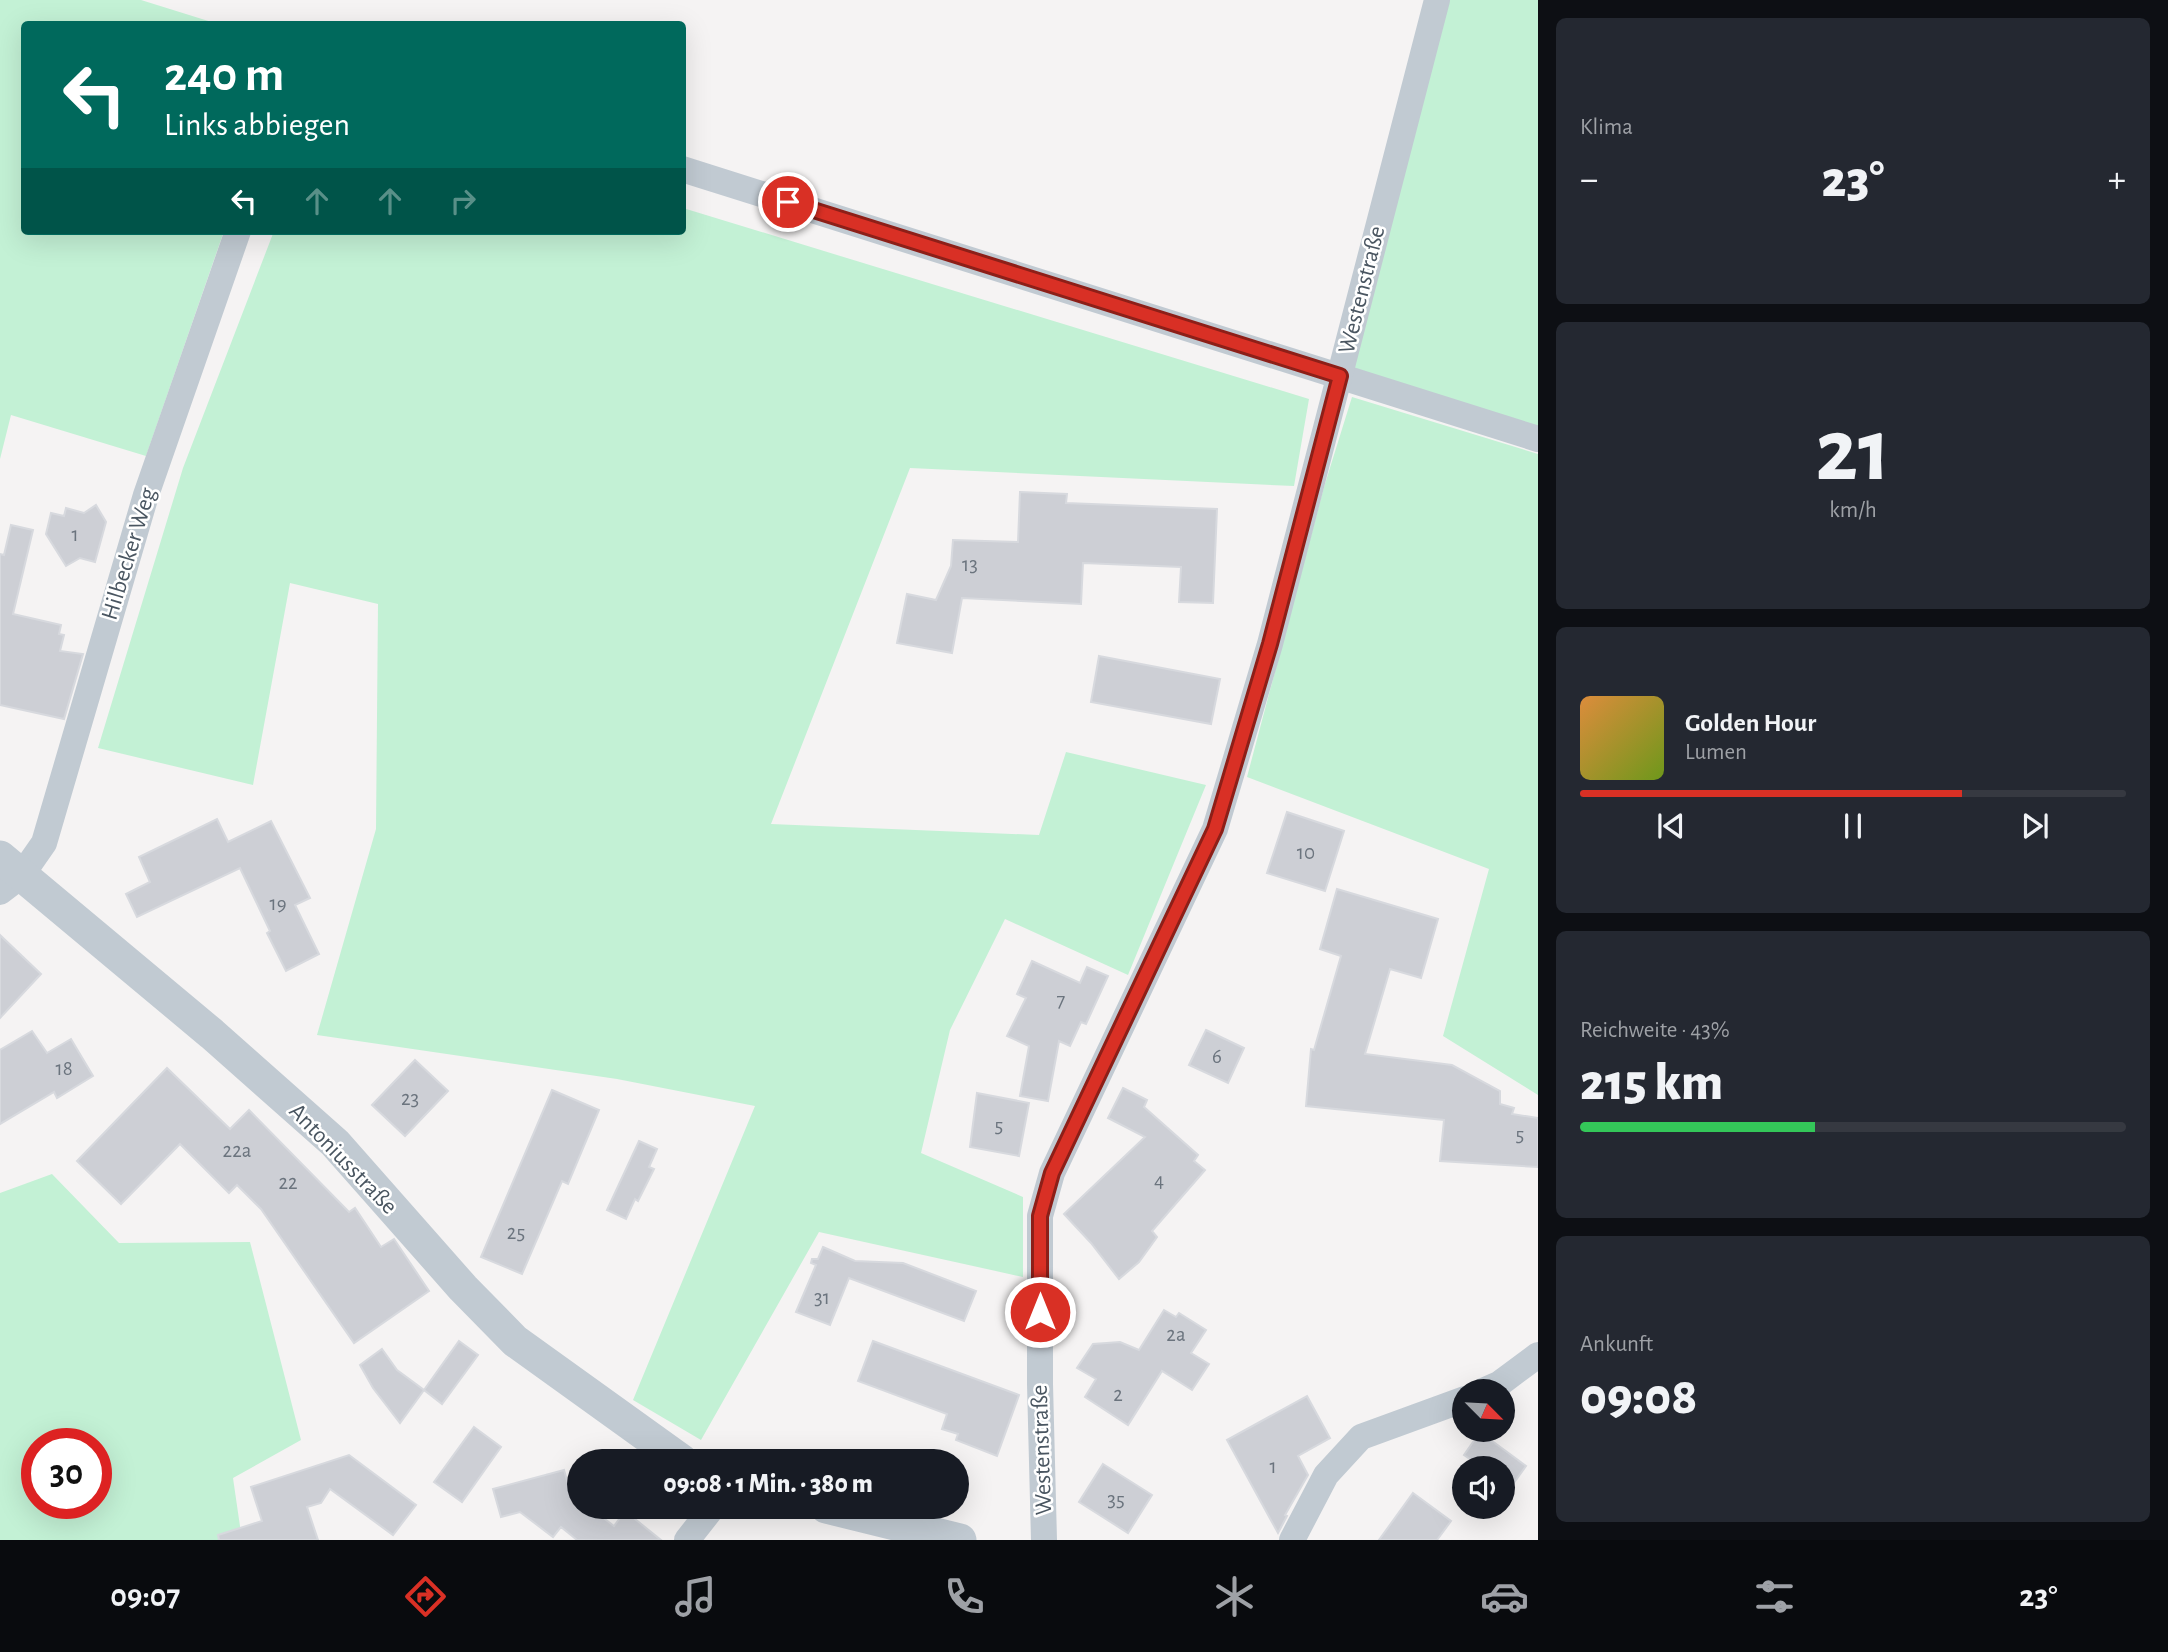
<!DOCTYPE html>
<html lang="de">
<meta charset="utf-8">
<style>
:root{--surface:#171b24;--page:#242831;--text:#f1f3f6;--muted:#9ea1a6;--line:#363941;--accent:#d93025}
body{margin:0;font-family:"Alegreya Sans",sans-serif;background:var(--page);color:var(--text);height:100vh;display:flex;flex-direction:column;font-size:26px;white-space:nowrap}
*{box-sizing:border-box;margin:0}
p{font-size:23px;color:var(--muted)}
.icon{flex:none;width:38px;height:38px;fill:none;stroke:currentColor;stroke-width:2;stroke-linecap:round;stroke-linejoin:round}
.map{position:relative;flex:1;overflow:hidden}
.side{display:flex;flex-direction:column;gap:18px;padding:18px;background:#0d0f14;width:630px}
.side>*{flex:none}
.hud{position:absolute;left:21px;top:21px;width:665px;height:214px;border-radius:7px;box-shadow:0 7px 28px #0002;background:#00695c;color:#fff;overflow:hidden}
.needle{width:46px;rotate:114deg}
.controls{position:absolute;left:1452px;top:1379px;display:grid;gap:14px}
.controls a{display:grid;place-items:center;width:63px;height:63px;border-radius:50%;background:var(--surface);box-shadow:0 7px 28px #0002;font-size:35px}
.speed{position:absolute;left:21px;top:1428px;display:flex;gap:14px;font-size:35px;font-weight:700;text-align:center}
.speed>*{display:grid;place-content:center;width:91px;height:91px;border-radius:50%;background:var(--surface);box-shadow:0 7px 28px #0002;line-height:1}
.speed .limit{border:10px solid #d22;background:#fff;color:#111}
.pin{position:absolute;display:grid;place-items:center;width:60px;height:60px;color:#fff;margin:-30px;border:4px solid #fff;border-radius:50%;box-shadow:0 2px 7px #0007}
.me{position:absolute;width:77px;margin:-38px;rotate:0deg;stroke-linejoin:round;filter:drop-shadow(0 0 5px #0008)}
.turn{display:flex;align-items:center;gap:24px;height:147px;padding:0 28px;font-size:32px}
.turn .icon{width:91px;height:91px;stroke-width:2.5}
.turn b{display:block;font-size:49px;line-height:60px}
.lanes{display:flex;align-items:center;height:66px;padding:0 28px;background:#0003;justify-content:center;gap:35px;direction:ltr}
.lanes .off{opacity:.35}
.big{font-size:52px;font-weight:800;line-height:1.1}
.side .tile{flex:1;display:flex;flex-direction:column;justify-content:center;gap:10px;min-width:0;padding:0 24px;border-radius:10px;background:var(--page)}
.side .dial{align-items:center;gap:0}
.dial b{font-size:91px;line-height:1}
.song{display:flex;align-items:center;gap:21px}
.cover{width:84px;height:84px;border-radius:10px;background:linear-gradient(135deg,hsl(30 70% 55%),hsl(80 70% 35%))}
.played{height:7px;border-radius:4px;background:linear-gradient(90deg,var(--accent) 70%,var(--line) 70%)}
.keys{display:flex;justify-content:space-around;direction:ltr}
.heat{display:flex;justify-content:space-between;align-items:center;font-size:38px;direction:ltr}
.charge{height:10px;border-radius:5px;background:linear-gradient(90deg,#34c759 43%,var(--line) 0)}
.trip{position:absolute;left:567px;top:1449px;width:402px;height:70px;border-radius:35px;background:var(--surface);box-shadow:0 7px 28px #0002;font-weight:800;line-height:70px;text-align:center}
.dock{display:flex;height:112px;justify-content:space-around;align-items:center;background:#090b0e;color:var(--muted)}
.dock .icon{width:49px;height:49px}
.dock .on{color:var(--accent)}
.dock b{font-size:32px;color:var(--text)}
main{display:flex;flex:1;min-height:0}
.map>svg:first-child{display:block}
.green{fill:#c3f1d5;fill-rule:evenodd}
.building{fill:#cdcfd5;stroke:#d7d9de;stroke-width:2}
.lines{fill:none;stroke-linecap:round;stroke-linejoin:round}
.minor{stroke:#c1cad2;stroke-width:26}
.tertiary{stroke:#c1cad2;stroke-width:33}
.route-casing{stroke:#8d1f18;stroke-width:18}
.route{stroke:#d93025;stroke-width:12}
.labels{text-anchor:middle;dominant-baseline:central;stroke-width:5;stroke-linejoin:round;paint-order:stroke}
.number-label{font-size:21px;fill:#6b747e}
.street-label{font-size:24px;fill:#4a5661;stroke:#fff}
</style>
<main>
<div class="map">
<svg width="1538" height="1540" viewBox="0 0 1538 1540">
<rect width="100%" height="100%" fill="#f5f3f3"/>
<g class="green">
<path d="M0 0H141L218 24H24V231H224L146 456 11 415 0 459Z"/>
<path d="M1441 0H1538V435L1345 374Z"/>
<path d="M683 208 1309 399 1294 486 910 468 771 824 1039 835 1066 752 1206 785 1128 975 1005 919 950 1030 921 1153 1023 1197V1277L819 1232 701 1440 633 1400 755 1106 617 1079 317 1035 376 829 378 604 290 583 253 785 98 748 183 468 274 231H682Z"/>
<path d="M1352 397 1538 454V1095L1443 1036 1489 869 1247 777 1324 487Z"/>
<path d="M52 1174 119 1243 250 1242 301 1440 233 1478 242 1540H0V1193ZM37 1444H96V1503H37Z"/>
</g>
<g class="building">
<path d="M1020 492 1067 494 1066 503 1217 509 1213 603 1179 602 1181 567 1083 563 1081 604 962 598 952 653 897 643 907 594 936 600 951 566 953 540 1018 542Z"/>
<path d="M96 505 106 522 95 562 80 558 66 566 46 534 51 513 64 516 66 508 84 513Z"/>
<path d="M11 525 33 530 13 614 61 625 59 634 64 635 60 651 83 654 64 719 0 705V554L4 555Z"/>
<path d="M1099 656 1220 679 1211 724 1091 702Z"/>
<path d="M1287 812 1344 831 1325 891 1267 873Z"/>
<path d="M217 819 228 842 271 821 310 898 295 905 319 954 286 971 267 933 270 931 240 868 137 917 126 894 150 882 139 857Z"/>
<path d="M1337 889 1438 919 1421 978 1390 969 1365 1054 1452 1065 1500 1091V1104L1514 1108 1512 1114 1538 1118V1167L1440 1161 1444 1120 1306 1106 1311 1049 1314 1050 1341 956 1320 949Z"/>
<path d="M0 935 41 974 0 1018Z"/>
<path d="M1032 961 1080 983 1087 967 1108 976 1086 1024 1081 1022 1070 1046 1059 1041 1048 1101 1020 1096 1029 1046 1007 1036 1026 998 1017 994Z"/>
<path d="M1206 1030 1244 1048 1228 1083 1189 1065Z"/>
<path d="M32 1031 47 1053 71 1039 93 1076 57 1098 54 1092 0 1124V1050Z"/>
<path d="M415 1060 448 1091 405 1136 372 1105Z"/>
<path d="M167 1068 230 1129 249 1110 349 1212 355 1208 381 1247 394 1239 429 1291 354 1343 261 1209 237 1185 229 1193 180 1144 121 1204 77 1161Z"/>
<path d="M1123 1088 1147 1100 1144 1107 1198 1155 1194 1161 1205 1170 1152 1231 1157 1237 1139 1262 1119 1279 1091 1243 1064 1214 1145 1137 1108 1118Z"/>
<path d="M552 1090 599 1110 568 1184 562 1181 522 1274 481 1257Z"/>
<path d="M977 1093 1029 1103 1019 1156 970 1147Z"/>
<path d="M639 1141 657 1149 649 1167 654 1169 638 1201 635 1199 626 1219 607 1210Z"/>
<path d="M823 1247 855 1261 903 1263 976 1291 964 1321 849 1278 830 1325 796 1312 816 1265 811 1263 812 1259H818Z"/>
<path d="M1164 1310 1176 1317 1179 1313 1206 1330 1191 1353 1209 1364 1192 1390 1162 1371 1128 1425 1085 1397 1096 1379 1077 1368 1093 1344 1120 1342 1139 1350Z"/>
<path d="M459 1341 478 1355 442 1404 424 1390Z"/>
<path d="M873 1341 1019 1395 997 1456 956 1440 958 1434 942 1429 947 1414 858 1381Z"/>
<path d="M382 1349 397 1370 424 1390 400 1423 373 1388 360 1365Z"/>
<path d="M1307 1396 1330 1438 1298 1456 1308 1475 1285 1515 1287 1516 1278 1533 1227 1440Z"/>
<path d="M474 1427 501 1447 462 1502 434 1482Z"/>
<path d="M1480 1432 1526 1466 1503 1498V1468H1470L1474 1462 1464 1455Z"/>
<path d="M349 1455 416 1505 393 1535 330 1489 321 1503 307 1507 318 1540H219L218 1535 262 1521 251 1487Z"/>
<path d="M1103 1464 1152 1495 1128 1533 1079 1502Z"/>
<path d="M564 1470 570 1491 579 1499V1507H589L614 1526 625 1511 661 1540H577L561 1527 553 1537 520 1512 501 1517 493 1489Z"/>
<path d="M1413 1493 1451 1521 1437 1540H1379Z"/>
</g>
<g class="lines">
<g class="minor">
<path d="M682 169 1538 439"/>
<path d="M0 892 21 876 44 843 146 495 238 231"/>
<path d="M1483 1391 1499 1384 1538 1355"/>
<path d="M687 1540 713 1507"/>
<path d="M1044 1540 1040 1384V1216L1052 1173 1215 829 1270 644 1437 0"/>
<path d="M1292 1540 1326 1475 1361 1437 1465 1399"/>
</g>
<g class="tertiary">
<path d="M0 857 212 1034 335 1143 463 1288 515 1341 682 1461"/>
<path d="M826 1507 960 1540"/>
</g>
</g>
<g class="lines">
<defs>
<path id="route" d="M788 202 1340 376 1270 644 1215 829 1052 1173 1040 1216V1312"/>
</defs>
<use href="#route" class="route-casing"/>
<use href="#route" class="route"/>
</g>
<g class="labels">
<g class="number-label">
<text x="75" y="534">1</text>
<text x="970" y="564">13</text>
<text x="1306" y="852">10</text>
<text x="278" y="903">19</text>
<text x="1061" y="1000">7</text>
<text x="1217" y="1056">6</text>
<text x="64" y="1068">18</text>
<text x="410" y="1098">23</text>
<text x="999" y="1125">5</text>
<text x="1520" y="1134">5</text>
<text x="237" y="1150">22a</text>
<text x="1159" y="1180">4</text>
<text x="288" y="1182">22</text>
<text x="516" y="1232">25</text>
<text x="822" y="1297">31</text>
<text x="1176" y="1334">2a</text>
<text x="1118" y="1394">2</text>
<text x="1273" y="1466">1</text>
<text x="1116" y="1499">35</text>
</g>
<g class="street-label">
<text transform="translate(1362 290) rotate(-76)">Westenstraße</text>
<text transform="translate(129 554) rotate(-73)">Hilbecker Weg</text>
<text transform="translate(343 1159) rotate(46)">Antoniusstraße</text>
<text transform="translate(1042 1450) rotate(-92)">Westenstraße</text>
</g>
</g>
</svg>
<div class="controls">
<a><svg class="needle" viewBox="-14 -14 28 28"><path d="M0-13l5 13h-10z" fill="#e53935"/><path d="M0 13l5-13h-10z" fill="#9ea1a6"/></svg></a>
<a><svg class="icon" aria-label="sound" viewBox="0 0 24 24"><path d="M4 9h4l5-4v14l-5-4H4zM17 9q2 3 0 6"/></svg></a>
</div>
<div class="speed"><div class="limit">30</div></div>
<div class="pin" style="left:788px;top:202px;background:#d93025"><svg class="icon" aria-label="arrive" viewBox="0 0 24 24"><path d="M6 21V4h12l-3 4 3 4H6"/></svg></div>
<svg class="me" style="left:1040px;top:1312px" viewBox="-20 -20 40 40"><circle r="17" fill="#d93025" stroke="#fff" stroke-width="3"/><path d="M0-11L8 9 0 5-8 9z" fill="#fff"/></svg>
<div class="trip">09:08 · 1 Min. · 380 m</div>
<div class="hud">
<div class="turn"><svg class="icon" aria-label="left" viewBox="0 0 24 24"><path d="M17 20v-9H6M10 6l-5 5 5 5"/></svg><div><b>240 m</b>Links abbiegen</div></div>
<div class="lanes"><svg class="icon" aria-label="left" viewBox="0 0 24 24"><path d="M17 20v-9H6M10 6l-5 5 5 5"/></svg><svg class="icon off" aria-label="ahead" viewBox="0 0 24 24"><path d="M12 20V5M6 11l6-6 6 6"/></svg><svg class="icon off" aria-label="ahead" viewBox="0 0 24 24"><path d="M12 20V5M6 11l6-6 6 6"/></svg><svg class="icon off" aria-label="right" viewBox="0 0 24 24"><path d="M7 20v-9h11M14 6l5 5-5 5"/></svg></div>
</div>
</div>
<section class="side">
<div class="tile"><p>Klima</p>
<div class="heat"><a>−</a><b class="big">23°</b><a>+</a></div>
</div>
<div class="tile dial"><b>21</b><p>km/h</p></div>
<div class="tile">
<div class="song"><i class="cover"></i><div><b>Golden Hour</b><p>Lumen</p></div></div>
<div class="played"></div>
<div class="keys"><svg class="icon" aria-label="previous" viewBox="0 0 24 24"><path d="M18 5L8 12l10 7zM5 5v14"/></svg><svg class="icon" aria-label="pause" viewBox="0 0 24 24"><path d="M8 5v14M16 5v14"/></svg><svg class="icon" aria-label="next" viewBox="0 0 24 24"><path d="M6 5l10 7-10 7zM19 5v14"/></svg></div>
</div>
<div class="tile"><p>Reichweite · 43%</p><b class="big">215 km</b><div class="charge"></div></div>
<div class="tile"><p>Ankunft</p><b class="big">09:08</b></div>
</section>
</main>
<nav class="dock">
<b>09:07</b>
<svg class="icon on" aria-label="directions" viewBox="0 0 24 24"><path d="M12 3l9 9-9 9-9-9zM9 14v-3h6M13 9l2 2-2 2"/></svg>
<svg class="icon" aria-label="music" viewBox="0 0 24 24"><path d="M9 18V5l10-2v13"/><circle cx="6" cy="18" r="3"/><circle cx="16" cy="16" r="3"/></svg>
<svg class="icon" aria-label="phone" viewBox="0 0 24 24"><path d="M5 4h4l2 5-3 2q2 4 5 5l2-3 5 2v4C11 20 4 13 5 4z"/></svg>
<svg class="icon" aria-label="climate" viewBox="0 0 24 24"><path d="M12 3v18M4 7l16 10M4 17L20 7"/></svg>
<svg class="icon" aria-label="car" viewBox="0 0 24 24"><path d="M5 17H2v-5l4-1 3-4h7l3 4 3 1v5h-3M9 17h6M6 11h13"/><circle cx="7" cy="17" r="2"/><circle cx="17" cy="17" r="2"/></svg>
<svg class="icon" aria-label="filters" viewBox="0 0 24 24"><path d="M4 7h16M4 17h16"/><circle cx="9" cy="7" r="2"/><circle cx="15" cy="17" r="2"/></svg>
<b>23°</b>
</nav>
